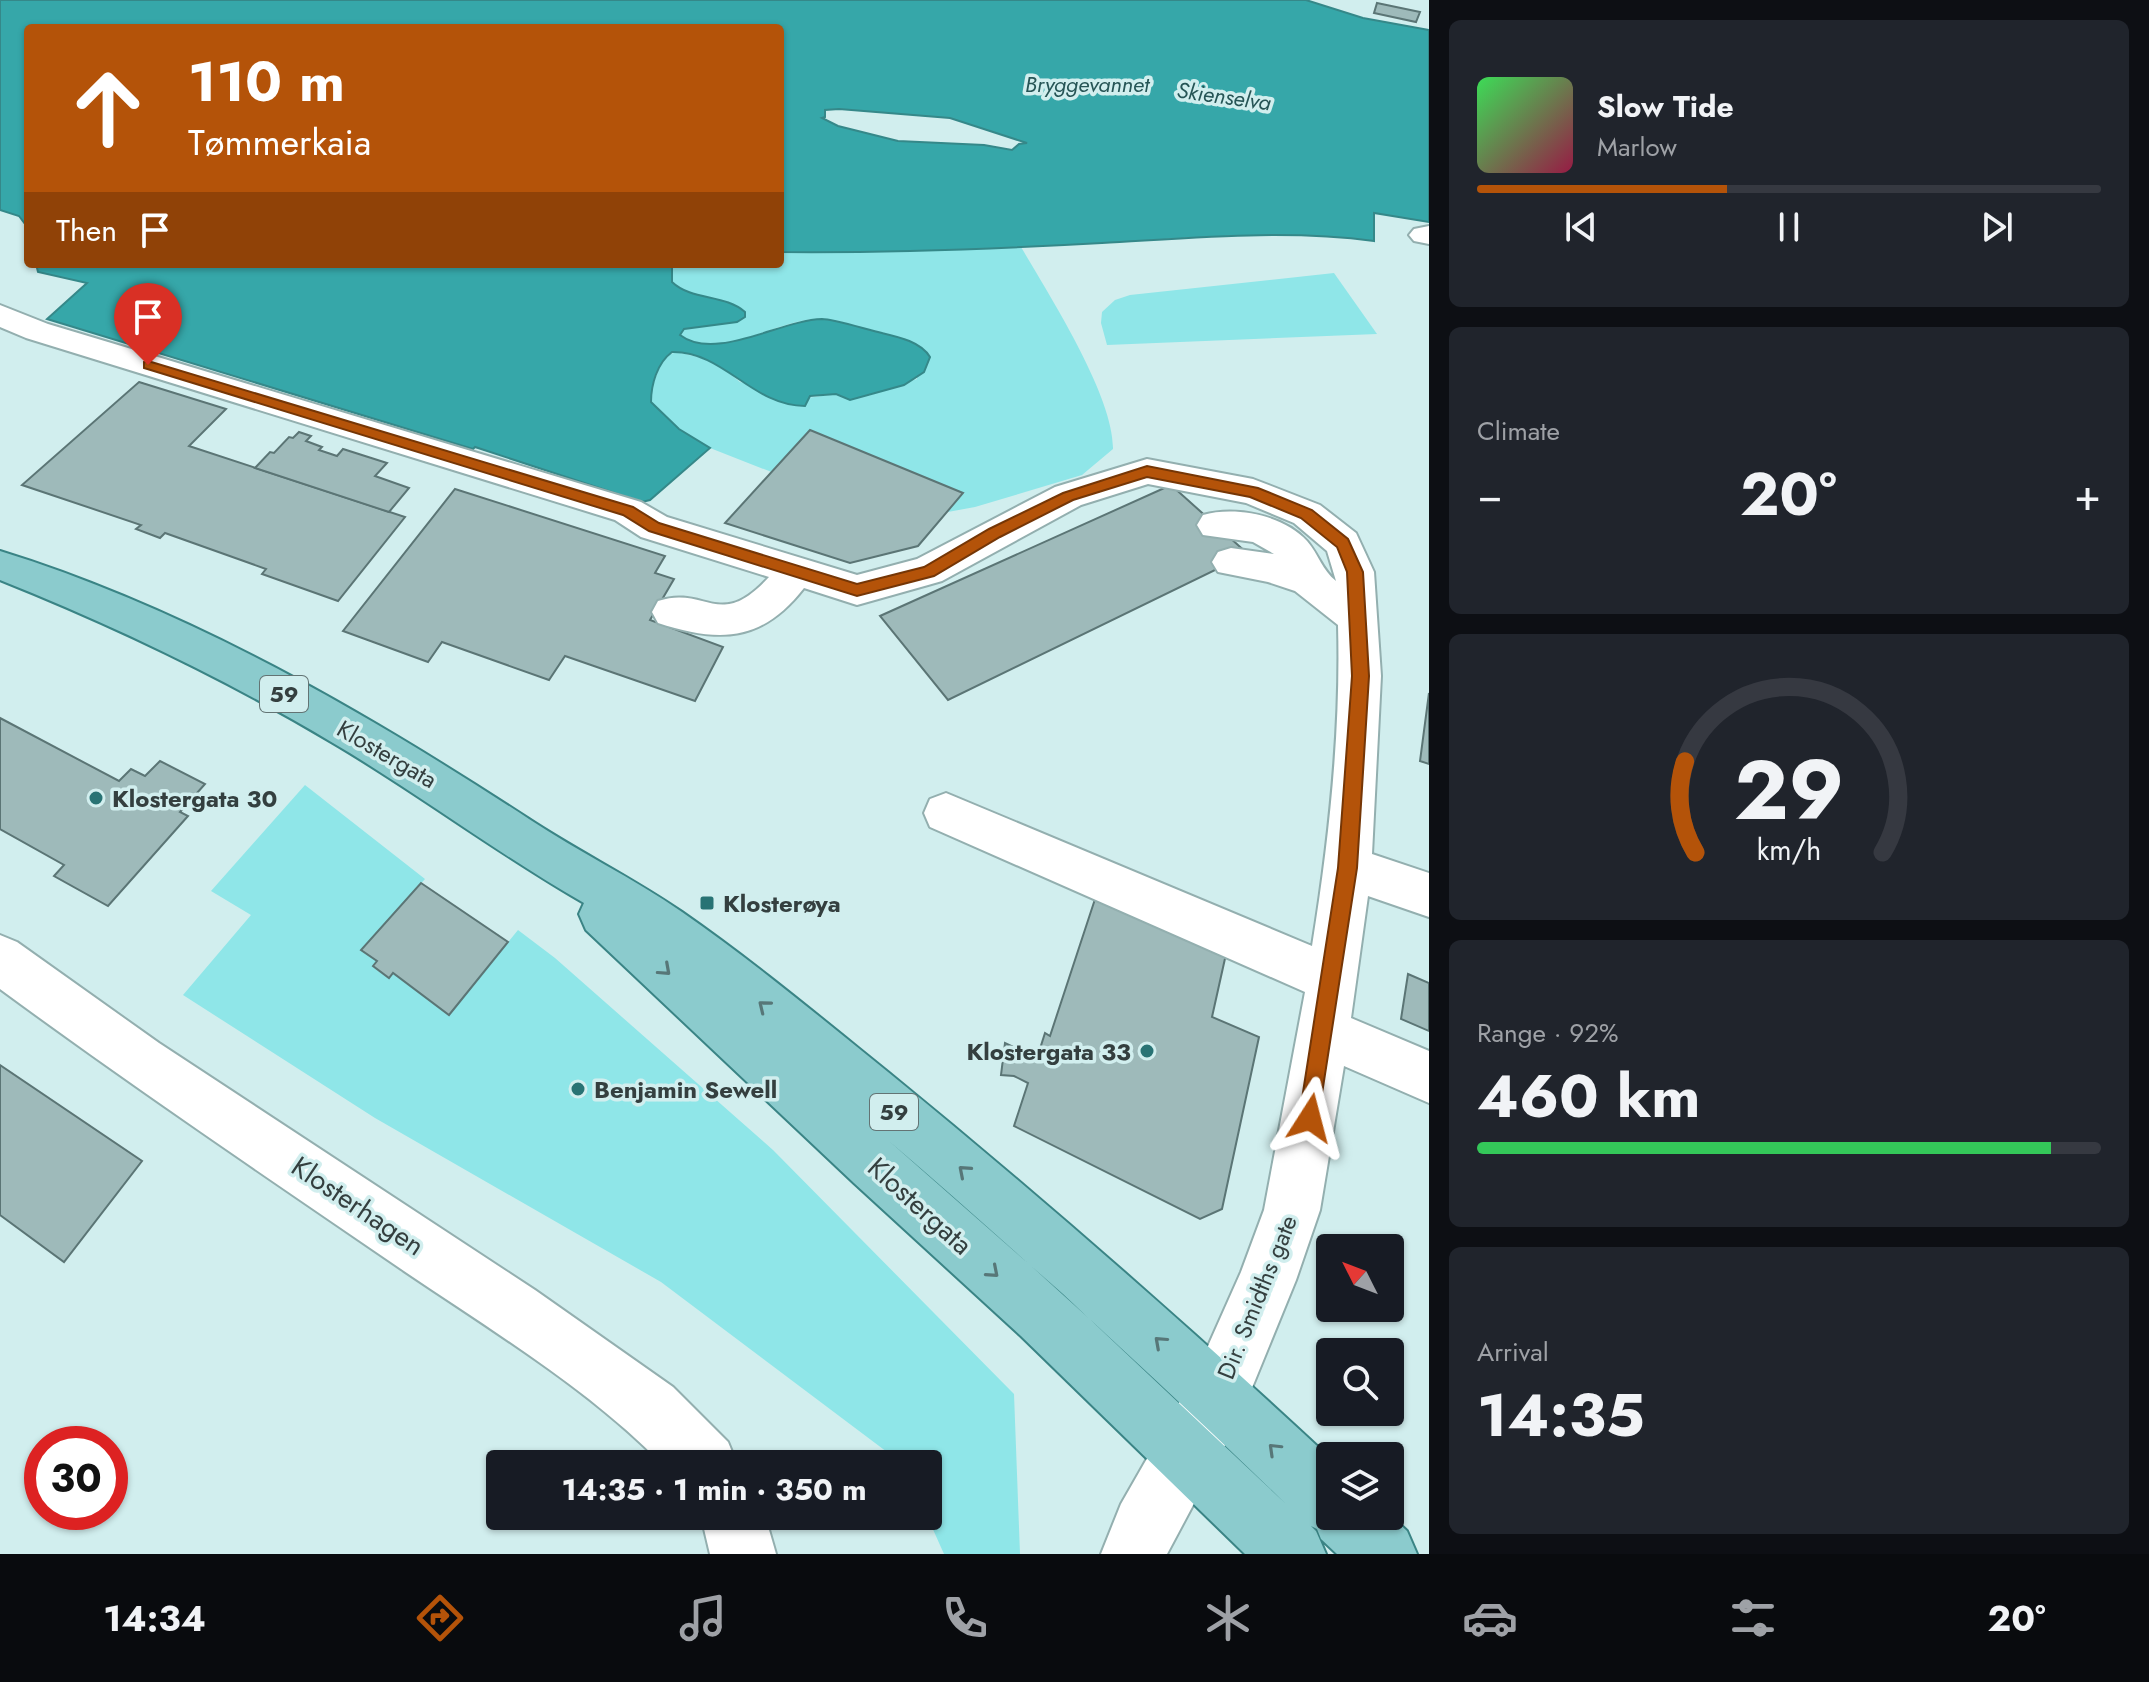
<!DOCTYPE html>
<meta charset="utf-8">
<style>
:root{--surface:#171b24;--page:#20242c;--text:#f1f3f6;--muted:#9ea1a6;--line:#363941;--accent:#b45309}
body{margin:0;font-family:Jost,sans-serif;background:var(--page);color:var(--text);height:100vh;display:flex;flex-direction:column;font-size:30px;white-space:nowrap}
*{box-sizing:border-box;margin:0}
p{font-size:26px;color:var(--muted)}
.icon{flex:none;width:44px;height:44px;fill:none;stroke:currentColor;stroke-width:2;stroke-linecap:round;stroke-linejoin:round}
.map{position:relative;flex:1;overflow:hidden}
.details{display:flex;flex-direction:column;gap:20px;padding:20px;background:#0d0f14;width:720px}
.details>*{flex:none}
.guide{position:absolute;left:24px;top:24px;width:760px;height:244px;border-radius:8px;box-shadow:0 2px 6px #0004;background:#b45309;color:#fff;overflow:hidden}
.needle{width:52px;rotate:312deg}
.controls{position:absolute;left:1316px;top:1234px;display:grid;gap:16px}
.controls a{display:grid;place-items:center;width:88px;height:88px;border-radius:8px;background:var(--surface);box-shadow:0 2px 6px #0004;font-size:40px}
.speed{position:absolute;left:24px;top:1426px;display:flex;gap:16px;font-size:40px;font-weight:700;text-align:center}
.speed>*{display:grid;place-content:center;width:104px;height:104px;border-radius:50%;background:var(--surface);box-shadow:0 2px 6px #0004;line-height:1}
.speed .limit{border:12px solid #d22;background:#fff;color:#111}
.pin{position:absolute;display:grid;place-items:center;width:68px;height:68px;color:#fff;margin:-82px -34px;border-radius:50% 50% 50% 0;rotate:-45deg;box-shadow:0 0 8px #0007}
.pin .icon{rotate:45deg}
.me{position:absolute;width:88px;margin:-44px;rotate:9deg;stroke-linejoin:round;filter:drop-shadow(0 0 6px #0008)}
.turn{display:flex;align-items:center;gap:28px;height:168px;padding:0 32px;font-size:36px}
.turn .icon{width:104px;height:104px;stroke-width:2.5}
.turn b{display:block;font-size:56px;line-height:68px}
.then{display:flex;align-items:center;height:76px;padding:0 32px;background:#0003;gap:16px;font-size:30px}
.big{font-size:60px;font-weight:700;line-height:1.1}
.details .tile{flex:1;display:flex;flex-direction:column;justify-content:center;gap:12px;min-width:0;padding:0 28px;border-radius:12px;background:var(--page)}
.details .dial{align-items:center;gap:0}
.dial svg{height:208px;overflow:visible;fill:none;stroke:var(--line);stroke-width:7;stroke-linecap:round;text-anchor:middle}
.dial text{fill:var(--text);stroke:none}
.song{display:flex;align-items:center;gap:24px}
.cover{width:96px;height:96px;border-radius:12px;background:linear-gradient(135deg,hsl(130 70% 55%),hsl(340 70% 35%))}
.played{height:8px;border-radius:4px;background:linear-gradient(90deg,var(--accent) 40%,var(--line) 40%)}
.keys{display:flex;justify-content:space-around;direction:ltr}
.heat{display:flex;justify-content:space-between;align-items:center;font-size:44px;direction:ltr}
.charge{height:12px;border-radius:6px;background:linear-gradient(90deg,#34c759 92%,var(--line) 0)}
.trip{position:absolute;left:486px;top:1450px;width:456px;height:80px;border-radius:8px;background:var(--surface);box-shadow:0 2px 6px #0004;font-weight:700;line-height:80px;text-align:center}
.tabs{display:flex;height:128px;justify-content:space-around;align-items:center;background:#090b0e;color:var(--muted)}
.tabs .icon{width:56px;height:56px}
.tabs .on{color:var(--accent)}
.tabs b{font-size:36px;color:var(--text)}
main{display:flex;flex:1;min-height:0}
.map>svg:first-child{display:block}
.green{fill:#8fe6e8}
.water{fill:#36a7a9;stroke:#358889;stroke-width:2;fill-rule:evenodd}
.building{fill:#9ebaba;stroke:#5b7575;stroke-width:2}
.lines{fill:none;stroke-linecap:round;stroke-linejoin:round}
.minor-casing{stroke:#93afaf;stroke-width:4}
.major-casing{stroke:#3a8485;stroke-width:4}
.minor{fill:#fff;fill-rule:evenodd}
.major{fill:#8bcbcd;fill-rule:evenodd}
.oneway{stroke:#577778}
.route{fill:#b45309;stroke:#753606;stroke-width:2}
.poi-dot{fill:#287374;stroke:#d1eeee;stroke-width:3}
.labels{text-anchor:middle;dominant-baseline:central;stroke-width:7;stroke-linejoin:round;paint-order:stroke}
.far-water-label{font-size:22px;font-style:italic;fill:#265556;stroke:#d1eeee}
.shield{fill:#d1eeee;stroke:#637474;stroke-width:2}
.shield-label{font-size:22px;font-weight:bold;fill:#343f3f}
.street-label{font-size:24px;fill:#343f3f;stroke:#d1eeee}
.poi-label{font-size:24px;font-weight:bold;fill:#343f3f;stroke:#d1eeee;text-anchor:start}
.near-street-label{font-size:28px;fill:#343f3f;stroke:#d1eeee}
</style>
<main>
<div class="map">
<svg width="1429" height="1554" viewBox="0 0 1429 1554">
<rect width="100%" height="100%" fill="#d1eeee"/>
<g class="green">
<path d="M1021 247C1049 295 1114 396 1113 449L1082 475 975 507 926 516 825 493 710 448 679 429 651 402V390L660 366 667 355 677 352 714 361 740 382 807 398 836 394 850 400 917 379 916 345C894 336 872 332 849 327 842 325 833 320 825 319 781 315 719 365 680 335L684 329 737 322 731 304 682 292 672 282V264H780V252Z"/>
<path d="M1334 273 1377 334 1107 345 1101 323 1102 312 1115 300 1130 295Z"/>
<path d="M305 785 425 879 362 949 377 961 373 967 388 978 393 973 449 1014 518 930 555 958 773 1150 1014 1394 1020 1554H944L927 1516 928 1464H903L661 1282 375 1118 183 995 251 915 211 891Z"/>
</g>
<g class="water">
<path d="M0 0H1306L1363 18 1429 30V222L1374 213V241C1284 229 1192 238 1102 243 995 249 887 253 780 252V28H28V228L19 216 0 210ZM839 109 950 118 1027 143 1019 144 1012 150 984 145 898 141 838 126 822 118 825 117V110Z"/>
<path d="M36 264H672V282C692 301 725 294 745 312V317L737 322 684 329 680 335C715 362 781 320 822 319 834 319 868 330 882 333 899 337 921 342 930 357L924 372 904 385 850 400 836 394 810 396 805 406C752 406 724 351 672 352 657 363 651 385 651 402L679 429 710 448 650 500 642 502 475 447 473 449 47 319 87 283 38 272Z"/>
</g>
<g class="building">
<path d="M1377 3 1420 12 1416 22 1374 13Z"/>
<path d="M139 382 226 409 189 446 405 517 338 601 262 574 266 569 165 533 160 538 136 529 141 525 22 485Z"/>
<path d="M810 430 963 493 918 546 850 563 725 523Z"/>
<path d="M299 432 311 436 306 441 322 447 319 450 337 456 343 449 387 463 375 476 409 488 389 512 255 468 270 452 274 453 289 437 293 438Z"/>
<path d="M1171 485 1248 554 948 700 880 616Z"/>
<path d="M455 489 665 556 655 573 674 579 650 620 723 647 695 701 565 656 549 680 442 642 428 662 343 631Z"/>
<path d="M1429 693V764L1420 761Z"/>
<path d="M0 718 119 781 131 769 145 776 160 761 205 784 180 812 188 816 108 906 54 876 64 865 0 829Z"/>
<path d="M421 883 508 942 449 1015 393 973 389 978 373 966 377 961 361 950Z"/>
<path d="M1098 890 1228 945 1212 1017 1259 1037 1222 1209 1200 1219 1014 1126 1028 1083 1014 1076 1001 1075 1005 1043 1037 1058 1045 1033 1050 1036Z"/>
<path d="M1408 974 1429 983V1031L1401 1019Z"/>
<path d="M0 1065 142 1161 64 1262 0 1215Z"/>
</g>
<g class="lines">
<defs>
<g id="minor">
<path d="M1429 226V244L1414 241 1409 235 1414 229Z"/>
<path d="M0 305 48 324 641 502 667 517 857 575 917 559 1055 487 1147 459 1253 479 1320 505 1356 533 1374 572 1381 676 1372 854 1429 873V917L1368 896 1351 1018 1429 1051V1103L1344 1066 1320 1210 1296 1280 1240 1417 1167 1554H1101L1121 1504 1196 1373 1241 1272 1264 1210 1305 992 930 827 924 813 930 799 946 793 1312 946C1329 841 1341 732 1338 625L1295 591 1268 582 1218 572 1212 562 1218 552 1231 548 1274 554 1253 542 1203 535 1197 525 1203 515C1235 506 1284 515 1307 541 1319 555 1322 570 1336 581L1327 551 1294 523 1246 503 1148 484 1081 505 942 581 928 585 857 605 804 588C762 642 720 643 658 623L652 612 658 601C707 585 719 632 769 577L641 537 615 520 26 338 0 327Z"/>
<path d="M0 935 17 942 159 1043 535 1290 673 1387 728 1442 737 1464H662C589 1389 491 1330 404 1271 268 1178 132 1086 0 989Z"/>
<path d="M701 1516H765L776 1554H710Z"/>
</g>
<path id="major" d="M0 551C188 609 365 712 529 819 579 852 633 878 682 912 754 962 821 1018 888 1072 1040 1196 1187 1325 1330 1458V1516L1390 1515 1407 1531 1417 1554H1337L1321 1539 1317 1529 1311 1526 1316 1531 1326 1554H1245L1021 1336 854 1183 586 930 579 914 584 903C498 854 418 793 333 743 226 679 115 626 0 580ZM889 1141C1025 1258 1157 1379 1286 1504L1063 1294Z"/>
</defs>
<use href="#minor" class="minor-casing"/>
<use href="#major" class="major-casing"/>
<use href="#minor" class="minor"/>
<use href="#major" class="major"/>
</g>
<defs><path id="oneway-chevron" d="M-2-3.5L2.5 0L-2 3.5" fill="none" stroke-width="1.6" stroke-linecap="round" stroke-linejoin="round" transform="scale(2)"/></defs>
<g class="oneway">
<use href="#oneway-chevron" transform="translate(665 970) rotate(42)"/>
<use href="#oneway-chevron" transform="translate(764 1006) rotate(-141)"/>
<use href="#oneway-chevron" transform="translate(964 1171) rotate(-139)"/>
<use href="#oneway-chevron" transform="translate(993 1272) rotate(41)"/>
<use href="#oneway-chevron" transform="translate(1160 1342) rotate(-138)"/>
<use href="#oneway-chevron" transform="translate(1274 1449) rotate(-136)"/>
</g>
<path class="route" d="M148 361 633 507 659 523 857 584 924 567 989 529 1063 493 1147 466 1258 488 1312 510 1348 539 1363 572 1369 676 1357 868 1317 1126 1310 1129 1302 1126 1299 1118 1338 868 1352 676 1347 572 1337 547 1301 518 1250 497 1147 477 1073 500 1000 537 934 576 857 596 649 531 623 515 144 368V362Z"/>
<g class="poi-dot">
<circle cx="96" cy="798" r="8"/>
<rect x="699" y="895" width="16" height="16" rx="4"/>
<circle cx="1147" cy="1051" r="8"/>
<circle cx="578" cy="1089" r="8"/>
</g>
<g class="labels">
<g class="far-water-label">
<text x="1087" y="84">Bryggevannet</text>
<text transform="translate(1224 96) rotate(8)">Skienselva</text>
</g>
<g class="shield">
<rect x="260" y="676" width="48" height="36" rx="6"/>
<rect x="870" y="1094" width="48" height="36" rx="6"/>
</g>
<g class="shield-label">
<text x="284" y="694">59</text>
<text x="894" y="1112">59</text>
</g>
<g class="street-label">
<text transform="translate(387 754) rotate(30)">Klostergata</text>
<text transform="translate(1257 1297) rotate(-68)">Dir. Smidths gate</text>
</g>
<g class="poi-label">
<text x="112" y="798">Klostergata 30</text>
<text x="723" y="903">Klosterøya</text>
<text x="1131" y="1051" text-anchor="end">Klostergata 33</text>
<text x="594" y="1089">Benjamin Sewell</text>
</g>
<g class="near-street-label">
<text transform="translate(358 1206) rotate(34)">Klosterhagen</text>
<text transform="translate(920 1206) rotate(42)">Klostergata</text>
</g>
</g>
</svg>
<div class="controls">
<a><svg class="needle" viewBox="-14 -14 28 28"><path d="M0-13l5 13h-10z" fill="#e53935"/><path d="M0 13l5-13h-10z" fill="#9ea1a6"/></svg></a>
<a><svg class="icon" aria-label="search" viewBox="0 0 24 24"><circle cx="10" cy="10" r="6"/><path d="M15 15l6 6"/></svg></a>
<a><svg class="icon" aria-label="layers" viewBox="0 0 24 24"><path d="M12 4l9 5-9 5-9-5zM3 14l9 5 9-5"/></svg></a>
</div>
<div class="speed"><div class="limit">30</div></div>
<div class="pin" style="left:148px;top:365px;background:#d93025"><svg class="icon" aria-label="arrive" viewBox="0 0 24 24"><path d="M6 21V4h12l-3 4 3 4H6"/></svg></div>
<svg class="me" style="left:1310px;top:1118px" viewBox="-20 -20 40 40"><path d="M0-17L14 15 0 8-14 15z" fill="#b45309" stroke="#fff" stroke-width="4"/></svg>
<div class="trip">14:35 · 1 min · 350 m</div>
<div class="guide">
<div class="turn"><svg class="icon" aria-label="ahead" viewBox="0 0 24 24"><path d="M12 20V5M6 11l6-6 6 6"/></svg><div><b>110 m</b>Tømmerkaia</div></div>
<div class="then">Then<svg class="icon" aria-label="arrive" viewBox="0 0 24 24"><path d="M6 21V4h12l-3 4 3 4H6"/></svg></div>
</div>
</div>
<section class="details">
<div class="tile">
<div class="song"><i class="cover"></i><div><b>Slow Tide</b><p>Marlow</p></div></div>
<div class="played"></div>
<div class="keys"><svg class="icon" aria-label="previous" viewBox="0 0 24 24"><path d="M18 5L8 12l10 7zM5 5v14"/></svg><svg class="icon" aria-label="pause" viewBox="0 0 24 24"><path d="M8 5v14M16 5v14"/></svg><svg class="icon" aria-label="next" viewBox="0 0 24 24"><path d="M6 5l10 7-10 7zM19 5v14"/></svg></div>
</div>
<div class="tile"><p>Climate</p>
<div class="heat"><a>−</a><b class="big">20°</b><a>+</a></div>
</div>
<div class="tile dial"><svg viewBox="0 0 100 80">
<path d="M14 69A42 42 0 1 1 86 69"/>
<path d="M14 69A42 42 0 0 1 10 34" stroke="#b45309"/>
<text x="50" y="56" font-size="32" font-weight="700">29</text>
<text x="50" y="72" font-size="11">km/h</text>
</svg></div>
<div class="tile"><p>Range · 92%</p><b class="big">460 km</b><div class="charge"></div></div>
<div class="tile"><p>Arrival</p><b class="big">14:35</b></div>
</section>
</main>
<nav class="tabs">
<b>14:34</b>
<svg class="icon on" aria-label="directions" viewBox="0 0 24 24"><path d="M12 3l9 9-9 9-9-9zM9 14v-3h6M13 9l2 2-2 2"/></svg>
<svg class="icon" aria-label="music" viewBox="0 0 24 24"><path d="M9 18V5l10-2v13"/><circle cx="6" cy="18" r="3"/><circle cx="16" cy="16" r="3"/></svg>
<svg class="icon" aria-label="phone" viewBox="0 0 24 24"><path d="M5 4h4l2 5-3 2q2 4 5 5l2-3 5 2v4C11 20 4 13 5 4z"/></svg>
<svg class="icon" aria-label="climate" viewBox="0 0 24 24"><path d="M12 3v18M4 7l16 10M4 17L20 7"/></svg>
<svg class="icon" aria-label="car" viewBox="0 0 24 24"><path d="M5 17H2v-5l4-1 3-4h7l3 4 3 1v5h-3M9 17h6M6 11h13"/><circle cx="7" cy="17" r="2"/><circle cx="17" cy="17" r="2"/></svg>
<svg class="icon" aria-label="filters" viewBox="0 0 24 24"><path d="M4 7h16M4 17h16"/><circle cx="9" cy="7" r="2"/><circle cx="15" cy="17" r="2"/></svg>
<b>20°</b>
</nav>
